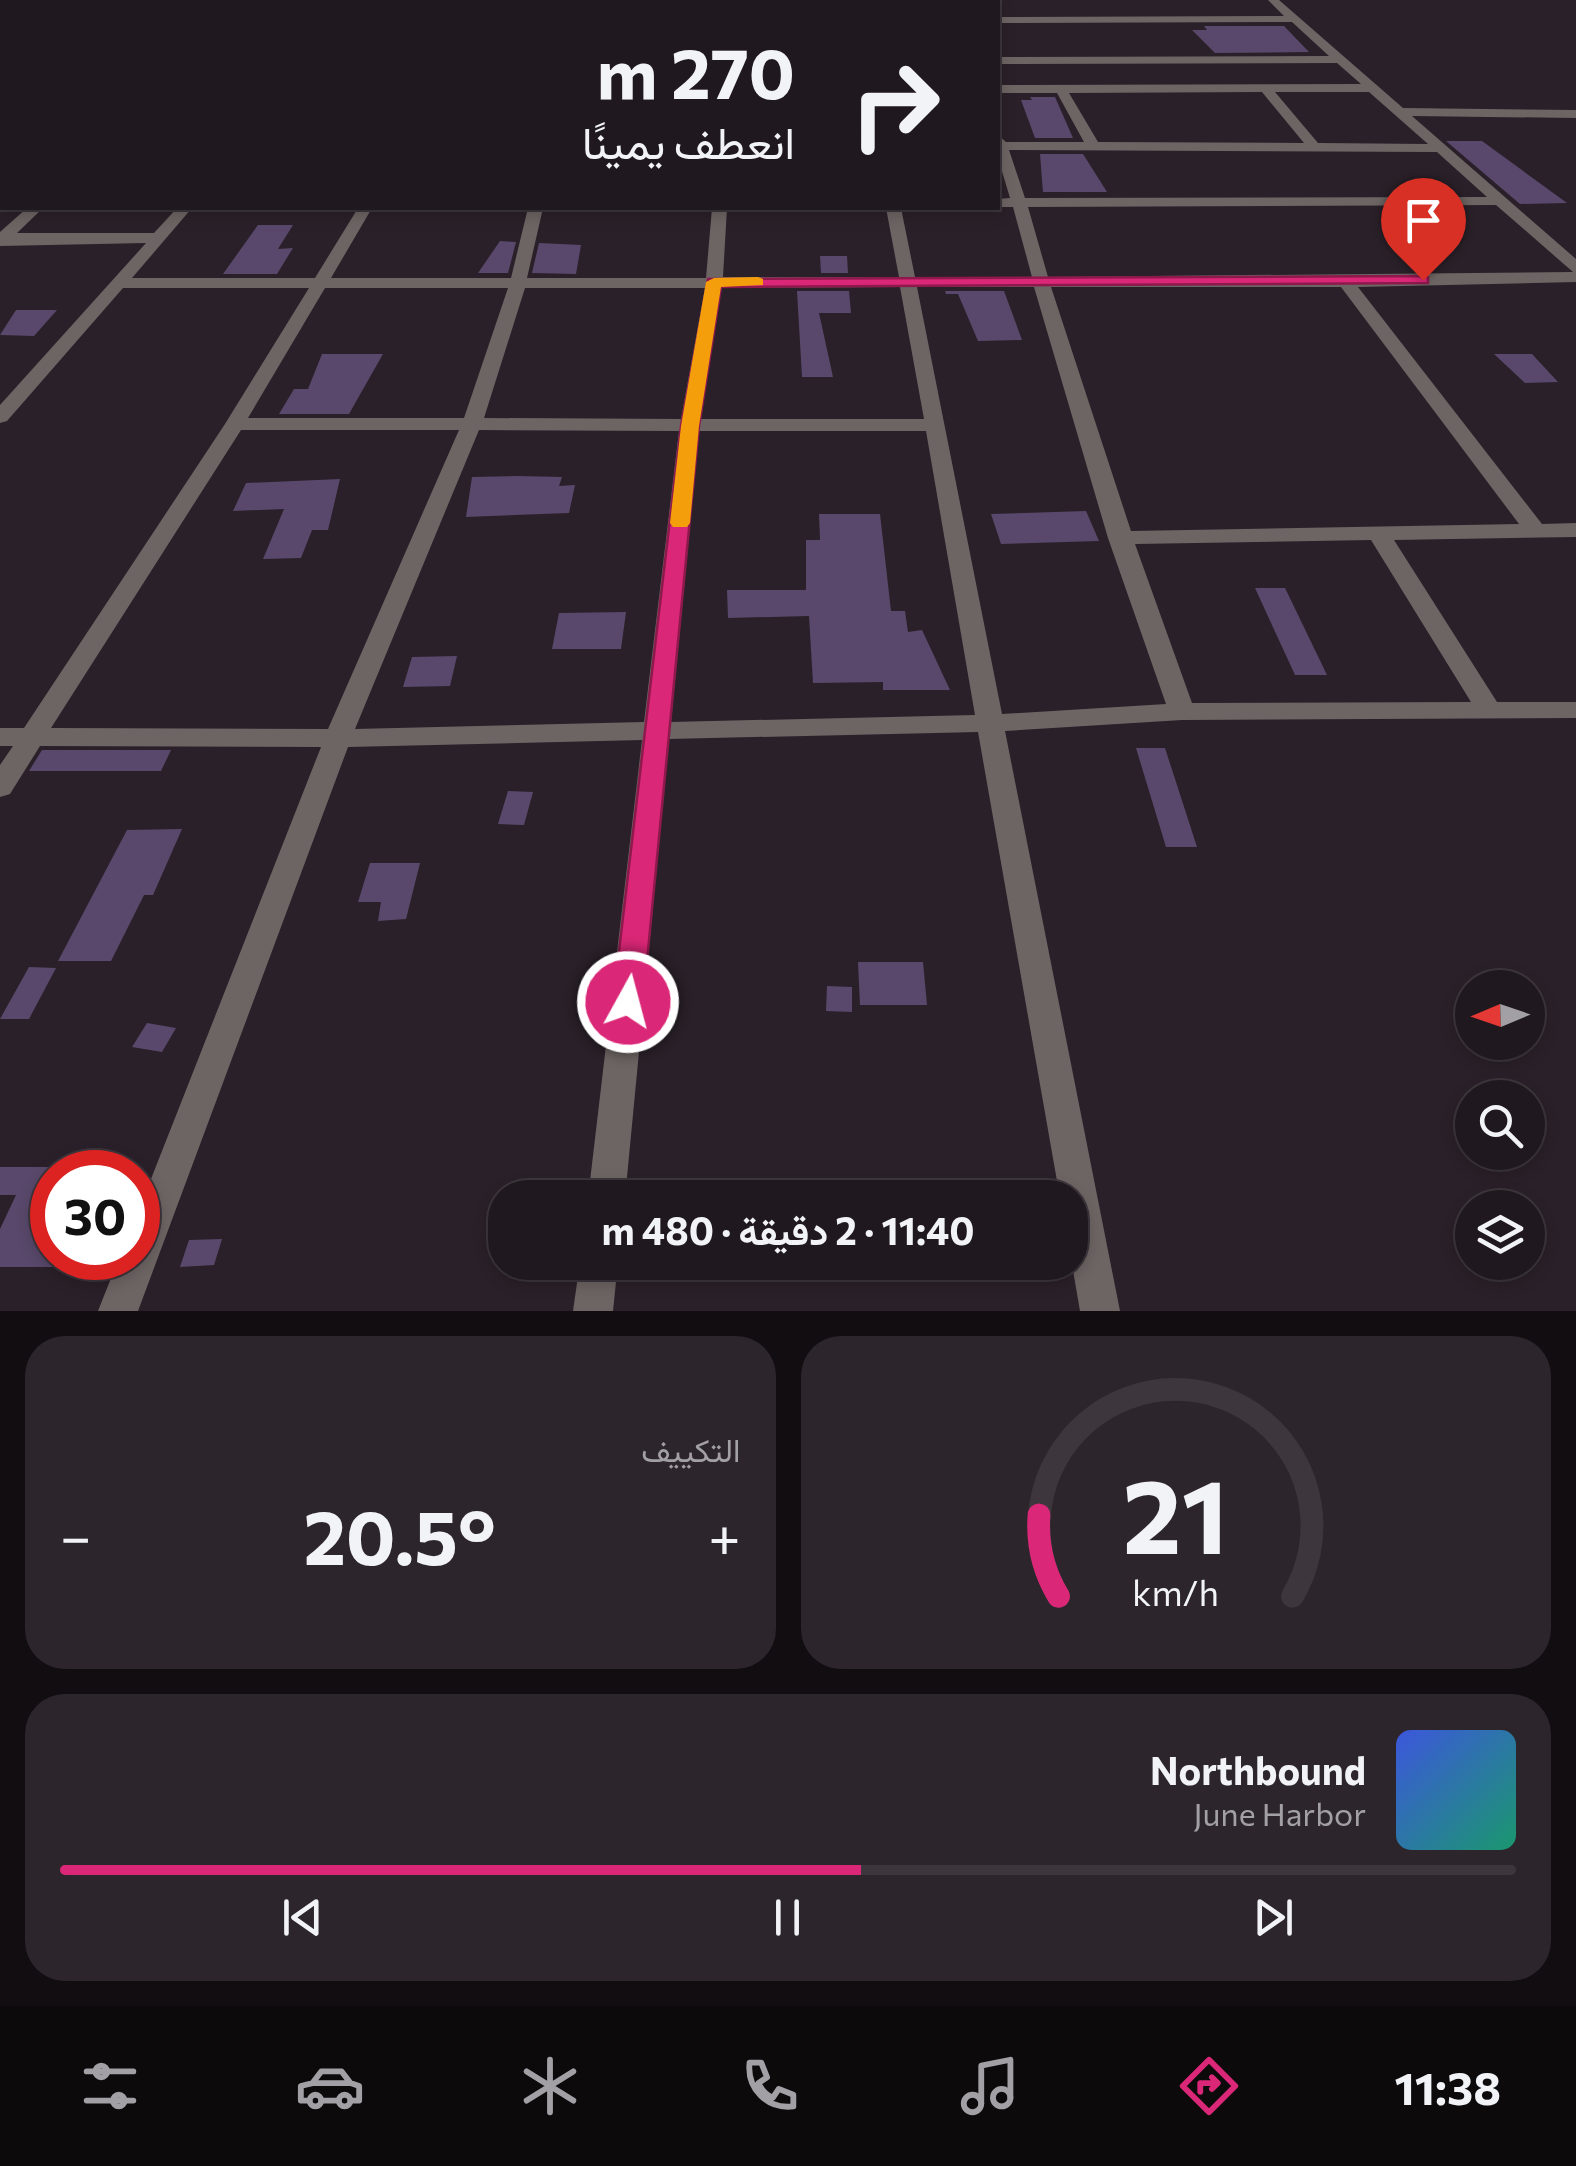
<!DOCTYPE html>
<html lang="ar">
<meta charset="utf-8">
<style>
:root{--surface:#20181f;--page:#2d252c;--text:#f1f3f6;--muted:#a2a0a4;--line:#3d373d;--accent:#db2777}
body{margin:0;font-family:Commissioner,Vazirmatn,sans-serif;background:var(--page);color:var(--text);direction:rtl;height:100vh;display:flex;flex-direction:column;font-size:38px;white-space:nowrap}
*{box-sizing:border-box;margin:0}
p{font-size:32px;color:var(--muted)}
.icon{flex:none;width:55px;height:55px;fill:none;stroke:currentColor;stroke-width:2;stroke-linecap:round;stroke-linejoin:round}
.map{position:relative;height:1311px;overflow:hidden;direction:ltr}
.side{display:flex;flex-direction:column;gap:25px;padding:25px;background:#120d11;flex:1}
.side>*{flex:none}
.hud{position:absolute;left:0px;top:0px;width:1000px;height:210px;box-shadow:0 5px 15px #0003,0 0 0 2px var(--line);direction:rtl;background:#20181f;color:var(--text);overflow:hidden}
.needle{width:65px;rotate:268deg}
.tools{position:absolute;left:1455px;top:970px;display:grid;gap:20px}
.tools a{display:grid;place-items:center;width:90px;height:90px;border-radius:50%;background:var(--surface);box-shadow:0 5px 15px #0003,0 0 0 2px var(--line);font-size:50px}
.speed{position:absolute;left:30px;top:1150px;display:flex;gap:20px;font-size:50px;font-weight:700;text-align:center}
.speed>*{display:grid;place-content:center;width:130px;height:130px;border-radius:50%;background:var(--surface);box-shadow:0 5px 15px #0003,0 0 0 2px var(--line);line-height:1}
.speed .limit{border:15px solid #d22;background:#fff;color:#111}
.pin{position:absolute;display:grid;place-items:center;width:85px;height:85px;color:#fff;margin:-102px -42px;border-radius:50% 50% 50% 0;rotate:-45deg;box-shadow:0 0 10px #0007}
.pin .icon{rotate:45deg}
.me{position:absolute;width:110px;margin:-55px;rotate:7deg;stroke-linejoin:round;filter:drop-shadow(0 0 8px #0008)}
.turn{display:flex;align-items:center;gap:35px;height:210px;padding:0 40px;font-size:45px}
.turn .icon{width:130px;height:130px;stroke-width:2.5}
.turn b{display:block;font-size:70px;line-height:85px}
.big{font-size:75px;font-weight:700;line-height:1.1}
.side .tile{flex:1;display:flex;flex-direction:column;justify-content:center;gap:15px;min-width:0;padding:0 35px;border-radius:40px;background:var(--page)}
.side .dial{align-items:center;gap:0}
.dial svg{height:260px;overflow:visible;fill:none;stroke:var(--line);stroke-width:7;stroke-linecap:round;text-anchor:middle}
.dial text{fill:var(--text);stroke:none}
.song{display:flex;align-items:center;gap:30px}
.cover{width:120px;height:120px;border-radius:15px;background:linear-gradient(135deg,hsl(230 70% 55%),hsl(160 70% 35%))}
.played{height:10px;border-radius:5px;background:linear-gradient(90deg,var(--accent) 55%,var(--line) 55%)}
.keys{display:flex;justify-content:space-around;direction:ltr}
.heat{display:flex;justify-content:space-between;align-items:center;font-size:55px;direction:ltr}
.side .tiles{flex:1;display:grid;gap:25px;grid-template-columns:1fr 1fr}
.tile:last-child{grid-column:span 2}
.trip{position:absolute;left:488px;top:1180px;width:600px;height:100px;border-radius:40px;background:var(--surface);box-shadow:0 5px 15px #0003,0 0 0 2px var(--line);font-weight:700;line-height:100px;text-align:center;direction:rtl}
.dock{display:flex;height:160px;justify-content:space-around;align-items:center;background:#0d0a0c;color:var(--muted)}
.dock .icon{width:70px;height:70px}
.dock .active{color:var(--accent)}
.dock b{font-size:45px;color:var(--text)}
.map>svg:first-child{display:block}
.building{fill:#59486b}
.lines{fill:none;stroke-linecap:round;stroke-linejoin:round}
.street{fill:#6d6564;fill-rule:evenodd}
.route{fill:#db2777;stroke:#8e194d;stroke-width:2.5}
.slow{fill:#f59e0b}
</style>
<div class="map">
<svg width="1576" height="1311" viewBox="0 0 1576 1311">
<rect width="100%" height="100%" fill="#2a2029"/>
<g class="building">
<path d="M1204 26H1284L1309 52 1215 53 1192 30H1207Z"/>
<path d="M1030 97H1055L1073 138H1035L1021 100H1032Z"/>
<path d="M1446 141H1482L1567 203 1520 204Z"/>
<path d="M1040 154H1083L1107 192H1043Z"/>
<path d="M258 225H293L278 249 293 248 277 274H223Z"/>
<path d="M500 241 516 242 508 273H478Z"/>
<path d="M539 243 581 245 576 274 532 273Z"/>
<path d="M820 256H847L848 273H821Z"/>
<path d="M797 291H849L851 313H819L833 377H802Z"/>
<path d="M945 291H1004L1022 340 978 341 958 294H946Z"/>
<path d="M16 310H57L34 336 0 335Z"/>
<path d="M322 354H383L349 414H279L294 389H308Z"/>
<path d="M1494 354H1532L1558 382 1525 383Z"/>
<path d="M517 476 562 477 559 486 575 485 569 513 466 517 472 477Z"/>
<path d="M340 479 328 530H312L301 558 263 559 284 509 233 511 246 483Z"/>
<path d="M1086 511 1099 541 1001 544 991 514Z"/>
<path d="M819 514H880L891 611H905L908 632 922 630 950 690H883V682L813 683 809 616 728 618 727 590H806V540H820Z"/>
<path d="M1255 588H1285L1327 675H1295Z"/>
<path d="M626 612 621 649H552L559 613Z"/>
<path d="M457 656 450 686 403 687 412 657Z"/>
<path d="M1136 748H1165L1197 847H1166Z"/>
<path d="M42 750H171L161 771H29Z"/>
<path d="M508 791 533 792 524 825 498 824Z"/>
<path d="M182 829 153 895H144L111 961H58L127 830Z"/>
<path d="M370 863H420L406 919 378 921 381 902H358Z"/>
<path d="M858 962H923L927 1005H860Z"/>
<path d="M29 967 56 968 29 1019H0Z"/>
<path d="M827 986 852 987V1012L826 1011Z"/>
<path d="M147 1023 176 1028 162 1052 132 1047Z"/>
<path d="M0 1167H62L60 1172H52L53 1267H0V1229L16 1195H0Z"/>
<path d="M222 1239 214 1265 180 1267 189 1240Z"/>
</g>
<g class="lines">
<g class="street">
<path d="M1 0H14L2 5Z"/>
<rect x="639" y="0" width="10" height="2"/>
<rect x="741" y="0" width="10" height="2"/>
<rect x="855" y="0" width="10" height="2"/>
<path d="M942 0H952L953 2H943Z"/>
<path d="M1268 0H1279L1403 108 1576 110V118L1412 116 1576 259V282L1358 287 1542 524 1576 523V537L1394 540 1497 702H1576V718L1182 720 1005 731 1120 1311H1080L1070 1253V1198H1060L978 732 669 739 625 1198H588L642 740 348 747 138 1311H98L119 1258H138V1212L321 747 40 746 10 794 0 797V765L13 746H0V728H24L225 424 309 288H123L7 421 0 423V405L146 243 0 246V232L27 208H43L17 233H154L177 208H192L132 278H315L358 208H372L331 278H511L528 208H543L527 278H706L712 208H727L723 277H899L886 208H901L915 277H1032L1013 207H998V199L1010 198 998 158V135L1006 142H1084L1057 93H998V85L1361 84 1337 63 998 64V57L1329 56 1292 22 998 23V17L1284 16ZM1262 92 1304 143 1098 142 1069 93ZM1275 92H1369L1428 144 1318 143ZM1009 150 1437 152 1487 197 1025 198ZM1496 205 1573 272 1048 277 1028 207ZM900 287 924 419H701L721 288ZM917 287H1034L1108 538 1166 704 1002 714ZM1051 287H1341L1519 524 1131 531ZM325 288H508L464 418H248ZM525 288H705L681 419 484 418ZM241 430H459L328 729 51 728ZM479 430 679 431 644 722 355 729ZM699 431H926L975 715 671 722ZM1371 540 1471 702 1192 703 1135 544Z"/>
<rect x="0" y="25" width="2" height="6"/>
<path d="M2 104V113L0 114V105Z"/>
<rect x="0" y="136" width="2" height="8"/>
<path d="M580 1262H618L613 1311H573Z"/>
</g>
</g>
<path class="route" d="M1423 276 1428 277V283L721 287 699 426 643 1002 639 1011 628 1014 618 1011 613 1002 681 426 708 279Z"/>
<path class="slow" d="M758 277 763 279V285L721 287 699 426 690 523 687 527H673L670 523 681 426 706 282 714 278Z"/>
</svg>
<div class="tools">
<a><svg class="needle" viewBox="-14 -14 28 28"><path d="M0-13l5 13h-10z" fill="#e53935"/><path d="M0 13l5-13h-10z" fill="#a2a0a4"/></svg></a>
<a><svg class="icon" aria-label="search" viewBox="0 0 24 24"><circle cx="10" cy="10" r="6"/><path d="M15 15l6 6"/></svg></a>
<a><svg class="icon" aria-label="layers" viewBox="0 0 24 24"><path d="M12 4l9 5-9 5-9-5zM3 14l9 5 9-5"/></svg></a>
</div>
<div class="speed"><div class="limit">30</div></div>
<div class="pin" style="left:1423px;top:280px;background:#d93025"><svg class="icon" aria-label="arrive" viewBox="0 0 24 24"><path d="M6 21V4h12l-3 4 3 4H6"/></svg></div>
<svg class="me" style="left:628px;top:1002px" viewBox="-20 -20 40 40"><circle r="17" fill="#db2777" stroke="#fff" stroke-width="3"/><path d="M0-11L8 9 0 5-8 9z" fill="#fff"/></svg>
<div class="trip">11:40 · 2 دقيقة · 480 m</div>
<div class="hud">
<div class="turn"><svg class="icon" aria-label="right" viewBox="0 0 24 24"><path d="M7 20v-9h11M14 6l5 5-5 5"/></svg><div><b>270 m</b>انعطف يمينًا</div></div>
</div>
</div>
<section class="side">
<div class="tiles">
<div class="tile dial"><svg viewBox="0 0 100 80">
<path d="M14 69A42 42 0 1 1 86 69"/>
<path d="M14 69A42 42 0 0 1 8 44" stroke="#db2777"/>
<text x="50" y="56" font-size="32" font-weight="700">21</text>
<text x="50" y="72" font-size="11">km/h</text>
</svg></div>
<div class="tile"><p>التكييف</p>
<div class="heat"><a>−</a><b class="big">20.5°</b><a>+</a></div>
</div>
<div class="tile">
<div class="song"><i class="cover"></i><div><b>Northbound</b><p>June Harbor</p></div></div>
<div class="played"></div>
<div class="keys"><svg class="icon" aria-label="previous" viewBox="0 0 24 24"><path d="M18 5L8 12l10 7zM5 5v14"/></svg><svg class="icon" aria-label="pause" viewBox="0 0 24 24"><path d="M8 5v14M16 5v14"/></svg><svg class="icon" aria-label="next" viewBox="0 0 24 24"><path d="M6 5l10 7-10 7zM19 5v14"/></svg></div>
</div>
</div>
</section>
<nav class="dock">
<b>11:38</b>
<svg class="icon active" aria-label="directions" viewBox="0 0 24 24"><path d="M12 3l9 9-9 9-9-9zM9 14v-3h6M13 9l2 2-2 2"/></svg>
<svg class="icon" aria-label="music" viewBox="0 0 24 24"><path d="M9 18V5l10-2v13"/><circle cx="6" cy="18" r="3"/><circle cx="16" cy="16" r="3"/></svg>
<svg class="icon" aria-label="phone" viewBox="0 0 24 24"><path d="M5 4h4l2 5-3 2q2 4 5 5l2-3 5 2v4C11 20 4 13 5 4z"/></svg>
<svg class="icon" aria-label="climate" viewBox="0 0 24 24"><path d="M12 3v18M4 7l16 10M4 17L20 7"/></svg>
<svg class="icon" aria-label="car" viewBox="0 0 24 24"><path d="M5 17H2v-5l4-1 3-4h7l3 4 3 1v5h-3M9 17h6M6 11h13"/><circle cx="7" cy="17" r="2"/><circle cx="17" cy="17" r="2"/></svg>
<svg class="icon" aria-label="filters" viewBox="0 0 24 24"><path d="M4 7h16M4 17h16"/><circle cx="9" cy="7" r="2"/><circle cx="15" cy="17" r="2"/></svg>
</nav>
